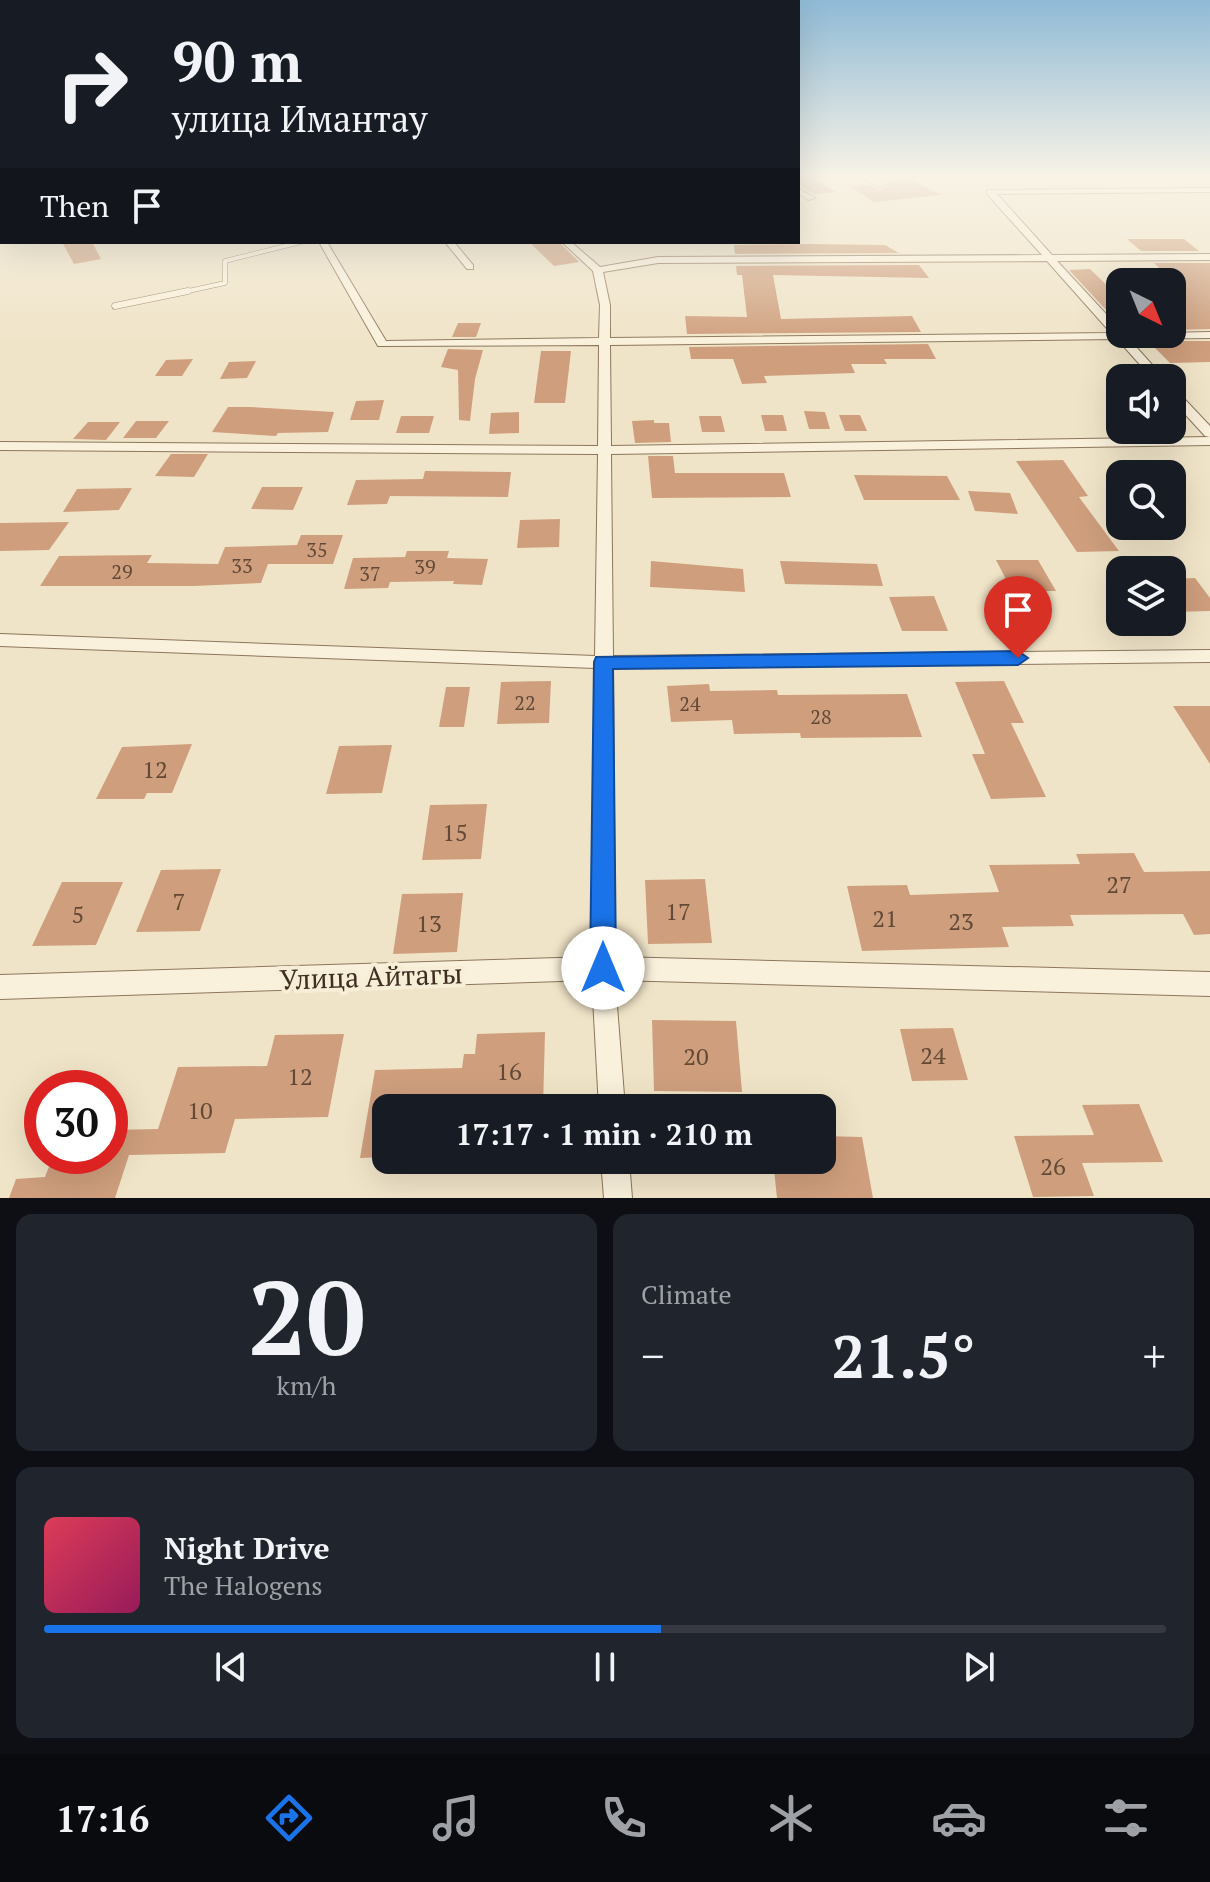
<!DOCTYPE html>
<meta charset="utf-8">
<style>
:root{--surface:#171b24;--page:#20242c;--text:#f1f3f6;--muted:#9ea1a6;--line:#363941;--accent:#1a73e8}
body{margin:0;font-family:"PT Serif",serif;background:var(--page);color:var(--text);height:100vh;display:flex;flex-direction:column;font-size:30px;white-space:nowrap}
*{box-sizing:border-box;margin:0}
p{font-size:26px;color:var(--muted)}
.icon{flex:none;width:44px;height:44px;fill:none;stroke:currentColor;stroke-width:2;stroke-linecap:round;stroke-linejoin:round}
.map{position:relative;height:1198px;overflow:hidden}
.panel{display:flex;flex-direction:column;gap:16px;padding:16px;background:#0d0f14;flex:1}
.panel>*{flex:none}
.guide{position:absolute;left:0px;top:0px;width:800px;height:244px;box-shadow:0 8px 32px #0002;background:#171b24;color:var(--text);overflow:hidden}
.needle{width:52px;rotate:137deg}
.fabs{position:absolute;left:1106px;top:268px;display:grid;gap:16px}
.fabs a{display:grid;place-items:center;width:80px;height:80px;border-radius:16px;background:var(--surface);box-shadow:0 8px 32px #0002;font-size:40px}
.speed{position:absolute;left:24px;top:1070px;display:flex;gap:16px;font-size:40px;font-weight:700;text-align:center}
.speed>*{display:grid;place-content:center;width:104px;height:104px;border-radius:50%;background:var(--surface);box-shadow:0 8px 32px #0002;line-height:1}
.speed .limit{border:12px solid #d22;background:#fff;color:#111}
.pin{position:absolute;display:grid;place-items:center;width:68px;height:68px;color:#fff;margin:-82px -34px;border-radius:50% 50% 50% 0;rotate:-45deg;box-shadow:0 0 8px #0007}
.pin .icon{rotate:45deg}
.me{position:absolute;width:88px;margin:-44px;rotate:0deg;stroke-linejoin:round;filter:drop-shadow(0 0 6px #0008)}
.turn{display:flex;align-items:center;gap:28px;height:168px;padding:0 40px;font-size:36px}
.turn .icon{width:104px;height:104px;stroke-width:2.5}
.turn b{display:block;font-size:56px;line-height:68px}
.then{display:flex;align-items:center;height:76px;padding:0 40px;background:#0003;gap:16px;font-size:30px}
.big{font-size:60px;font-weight:600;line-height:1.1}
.panel .tile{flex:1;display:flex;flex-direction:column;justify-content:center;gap:12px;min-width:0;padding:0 28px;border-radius:16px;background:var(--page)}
.panel .dial{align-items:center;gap:0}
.dial b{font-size:104px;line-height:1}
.song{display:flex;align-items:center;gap:24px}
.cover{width:96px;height:96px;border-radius:12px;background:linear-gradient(135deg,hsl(350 70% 55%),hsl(330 70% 35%))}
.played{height:8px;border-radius:4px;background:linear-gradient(90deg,var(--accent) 55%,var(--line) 55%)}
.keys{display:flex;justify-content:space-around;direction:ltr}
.heat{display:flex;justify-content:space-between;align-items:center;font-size:44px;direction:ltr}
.panel .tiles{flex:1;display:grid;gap:16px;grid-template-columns:1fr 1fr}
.tile:last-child{grid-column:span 2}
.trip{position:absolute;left:372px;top:1094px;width:464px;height:80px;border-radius:16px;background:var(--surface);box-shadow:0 8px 32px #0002;font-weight:600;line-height:80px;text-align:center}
.dock{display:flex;height:128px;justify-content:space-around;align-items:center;background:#090b0e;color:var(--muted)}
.dock .icon{width:56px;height:56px}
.dock .selected{color:var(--accent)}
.dock b{font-size:36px;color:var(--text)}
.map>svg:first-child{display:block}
.building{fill:#cf9f7d}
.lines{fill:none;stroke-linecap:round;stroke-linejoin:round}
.lane-far1-casing{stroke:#8d765c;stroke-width:5}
.lane-casing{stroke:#8d765c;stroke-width:7}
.street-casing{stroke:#8d765c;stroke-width:2}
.lane-far1{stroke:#faf1dc;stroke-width:4}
.lane{stroke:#faf1dc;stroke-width:6}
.street{fill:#faf1dc;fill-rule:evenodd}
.route{fill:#1a73e8;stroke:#114b97;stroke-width:2}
.labels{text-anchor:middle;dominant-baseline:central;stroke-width:8;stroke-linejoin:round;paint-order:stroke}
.number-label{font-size:20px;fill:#624a37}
.near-number-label{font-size:24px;fill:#624a37}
.near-street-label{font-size:28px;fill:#3d2e20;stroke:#f7eed8}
</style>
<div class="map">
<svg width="1210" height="1198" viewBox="0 0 1210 1198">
<rect width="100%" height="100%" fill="#f0e4c8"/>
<g class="building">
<path d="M798 177H812L836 192 815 194 798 185Z"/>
<path d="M909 179 942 195 874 202 851 187 869 185 879 190 888 186 886 182Z"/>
<path d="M1127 239H1184L1199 251H1141Z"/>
<path d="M62 242H92L101 259 74 264Z"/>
<path d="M529 242H559L579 262 554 266Z"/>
<path d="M810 244 885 245 899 253 735 254 734 245Z"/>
<path d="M1154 263H1210V329L1172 330V280Z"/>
<path d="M919 265 929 278 773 275 781 319 912 316 921 332 687 334 685 316 747 317 742 275H737L736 266Z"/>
<path d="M1090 269 1120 298V325L1069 270Z"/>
<path d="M458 323H481L476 337H452Z"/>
<path d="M1172 341H1210V362L1170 363 1154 347 1172 346Z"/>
<path d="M928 344 936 359H884L887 364H851L855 373 764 376 767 383 742 384 733 359H691L689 347Z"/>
<path d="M448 349 483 350 475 379 470 421 459 420 458 370 441 367Z"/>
<path d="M541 351H571L565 403H534Z"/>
<path d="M193 359 182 376H155L166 360Z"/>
<path d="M256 361 247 378 220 379 229 362Z"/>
<path d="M384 400 379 420H350L356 401Z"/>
<path d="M228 407H250L334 412 328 432 278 433 276 436 212 432Z"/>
<path d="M804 411 825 412 830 429H809Z"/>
<path d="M519 412V433L489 434 491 413Z"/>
<path d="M761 415H783L787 431H765Z"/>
<path d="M839 415H860L867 431H845Z"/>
<path d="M401 416H434L429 433H396Z"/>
<path d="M699 416H721L725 432H702Z"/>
<path d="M654 420V423H669L671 442 635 443 632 421Z"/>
<path d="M136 421H169L156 438H123Z"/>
<path d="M88 422H120L106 440 73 439Z"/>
<path d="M171 454H208L194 477 155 476Z"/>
<path d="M648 456H673L675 473H784L791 497 652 498Z"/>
<path d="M1063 460 1088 496 1079 497 1119 551 1077 552 1016 461Z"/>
<path d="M425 471 511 472 508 497 390 496 387 504 347 505 356 480 423 479Z"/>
<path d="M854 475 947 476 960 500H864Z"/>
<path d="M262 487H303L293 510 251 509Z"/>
<path d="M132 488 119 510 63 512 77 489Z"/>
<path d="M968 491 1010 493 1018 514 975 511Z"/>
<path d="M560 519 559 547 517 548 520 520Z"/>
<path d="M69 522 49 550 0 551V523Z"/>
<path d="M301 535H343L333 564H268L261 583 194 586H40L59 556 152 555 147 563 218 564 225 547 297 545Z"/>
<path d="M407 551H449L447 558 488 559 482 585 453 584 454 581 390 582 388 588 344 589 353 558 405 557Z"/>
<path d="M996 560H1038L1056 591H1012Z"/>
<path d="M651 561 743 569 745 592 650 587Z"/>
<path d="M780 561 877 564 883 586 785 584Z"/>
<path d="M1195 578 1210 598V611L1172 612V579Z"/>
<path d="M934 596 948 631H902L889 597Z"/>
<path d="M551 681 549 723 497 724 501 682Z"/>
<path d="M1004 681 1024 723H1011L1046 797 991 799 972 754H985L955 682Z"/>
<path d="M709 684 710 691 777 690 778 695 907 694 922 737 801 738 800 733 734 734 732 720 671 722 667 686Z"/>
<path d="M446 687H470L464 727H439Z"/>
<path d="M1173 706H1210V764Z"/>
<path d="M192 744 172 793H147L144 799H96L122 747Z"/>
<path d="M392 745 382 793 326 794 339 746Z"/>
<path d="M487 804 481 859 422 860 430 805Z"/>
<path d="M1134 853 1144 872 1210 871V934L1194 935 1183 914 1070 915 1074 926 1002 927 1009 947 862 951 847 886 907 885 910 895 999 892 989 865 1080 864 1076 854Z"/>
<path d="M221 869 200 931 136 932 161 870Z"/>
<path d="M705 879 712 943 648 944 645 880Z"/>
<path d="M62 882H123L96 945 32 946Z"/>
<path d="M463 893 457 952 393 954 402 894Z"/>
<path d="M652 1020 736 1021 742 1092 654 1091Z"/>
<path d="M953 1028 968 1080 912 1081 900 1029Z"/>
<path d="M545 1032 543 1108H386V1157L360 1158 375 1070 462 1068 464 1054H475L477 1034Z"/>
<path d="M344 1034 328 1117 235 1119 225 1153 129 1155 115 1198H9L16 1179 45 1177 53 1156H110V1130L158 1129 178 1067 267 1066 275 1035Z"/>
<path d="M1139 1104 1163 1162 1082 1163 1094 1196 1033 1197 1014 1136 1094 1135 1082 1105Z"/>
<path d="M822 1136 862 1137 873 1198H777L773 1160H822Z"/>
</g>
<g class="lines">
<defs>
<path id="lane-far1" d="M179 293 225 283V261L301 242"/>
<path id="lane" d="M115 306 188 291"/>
<g id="street">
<path d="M862 177H872L885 185 878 187Z"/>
<path d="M798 188 815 198 808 200 798 193Z"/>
<path d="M1210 188V192L997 194 1052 255 1210 254V260L1057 261 1120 329V334L1210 332V338L1129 339 1164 378H1152L1117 339 610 345 611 446 1210 437V445L611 454 613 656 1210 650V662L613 668 615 957 1210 972V996L615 980 625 1108H599L592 980 0 999V975L592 957 595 668 0 646V634L595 656 598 454 0 450V442L598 446 599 345 378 346 319 242H327L386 341 599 338 600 305 593 271 562 242H571L600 267 658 257 1042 255 987 194V190ZM1047 261 1111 333 610 338V305L603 272 658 263Z"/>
<path d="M445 242H454L473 265V269H467Z"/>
<path d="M1172 389 1176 390 1210 426V437L1205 436 1172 400Z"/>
<path d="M601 1160H629L632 1198H604Z"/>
</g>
</defs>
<use href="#lane-far1" class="lane-far1-casing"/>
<use href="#lane" class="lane-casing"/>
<use href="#street" class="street-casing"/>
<use href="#lane-far1" class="lane-far1"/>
<use href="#lane" class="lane"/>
<use href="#street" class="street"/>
</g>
<linearGradient id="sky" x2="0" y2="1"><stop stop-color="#8fbad6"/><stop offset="0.51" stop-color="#f8f3e6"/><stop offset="1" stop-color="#f8f3e6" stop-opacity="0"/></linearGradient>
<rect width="1210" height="345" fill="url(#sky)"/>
<path class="route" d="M1018 651 1028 658 1018 665 613 669 616 968 612 977 603 981 593 977 590 968 594 662 596 657Z"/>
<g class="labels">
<g class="number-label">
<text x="317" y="549">35</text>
<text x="242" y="565">33</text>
<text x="425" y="566">39</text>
<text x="122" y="571">29</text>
<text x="370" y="573">37</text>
<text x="525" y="702">22</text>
<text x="690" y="703">24</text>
<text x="821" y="716">28</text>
</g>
<g class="near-number-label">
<text x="155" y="769">12</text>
<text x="455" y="832">15</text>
<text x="1119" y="884">27</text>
<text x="179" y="901">7</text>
<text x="678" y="911">17</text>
<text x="78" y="914">5</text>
<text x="885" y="918">21</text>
<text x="961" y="921">23</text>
<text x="429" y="923">13</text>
<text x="933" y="1055">24</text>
<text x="696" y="1056">20</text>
<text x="509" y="1071">16</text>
<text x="300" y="1076">12</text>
<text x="200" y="1110">10</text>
<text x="1053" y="1166">26</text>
</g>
<g class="near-street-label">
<text transform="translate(371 976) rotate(-2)">Улица Айтагы</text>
</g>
</g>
</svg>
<div class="fabs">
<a><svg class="needle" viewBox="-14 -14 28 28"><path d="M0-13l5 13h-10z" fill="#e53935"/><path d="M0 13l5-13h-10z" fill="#9ea1a6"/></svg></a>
<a><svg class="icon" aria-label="sound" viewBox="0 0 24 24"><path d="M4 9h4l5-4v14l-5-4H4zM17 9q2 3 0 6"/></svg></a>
<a><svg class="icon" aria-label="search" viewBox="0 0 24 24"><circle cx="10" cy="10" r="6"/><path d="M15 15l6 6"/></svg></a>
<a><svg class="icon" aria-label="layers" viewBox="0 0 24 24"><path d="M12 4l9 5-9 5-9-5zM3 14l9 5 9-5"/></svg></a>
</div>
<div class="speed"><div class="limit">30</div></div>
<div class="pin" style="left:1018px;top:658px;background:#d93025"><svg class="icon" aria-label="arrive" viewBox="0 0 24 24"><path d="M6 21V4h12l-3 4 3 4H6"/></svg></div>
<svg class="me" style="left:603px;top:968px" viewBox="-20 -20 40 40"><circle r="19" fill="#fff"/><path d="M0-13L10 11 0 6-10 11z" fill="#1a73e8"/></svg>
<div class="trip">17:17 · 1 min · 210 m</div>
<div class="guide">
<div class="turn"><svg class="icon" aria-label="right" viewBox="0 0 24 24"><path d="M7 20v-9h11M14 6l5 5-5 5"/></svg><div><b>90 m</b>улица Имантау</div></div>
<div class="then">Then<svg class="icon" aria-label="arrive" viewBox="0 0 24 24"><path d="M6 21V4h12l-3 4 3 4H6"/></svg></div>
</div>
</div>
<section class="panel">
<div class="tiles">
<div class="tile dial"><b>20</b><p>km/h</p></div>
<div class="tile"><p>Climate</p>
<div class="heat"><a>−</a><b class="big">21.5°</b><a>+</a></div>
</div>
<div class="tile">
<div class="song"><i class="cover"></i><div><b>Night Drive</b><p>The Halogens</p></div></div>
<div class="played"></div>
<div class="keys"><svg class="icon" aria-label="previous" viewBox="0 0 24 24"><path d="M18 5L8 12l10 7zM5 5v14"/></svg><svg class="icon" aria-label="pause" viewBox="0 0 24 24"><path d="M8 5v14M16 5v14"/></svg><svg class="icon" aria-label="next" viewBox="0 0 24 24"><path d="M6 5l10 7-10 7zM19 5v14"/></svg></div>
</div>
</div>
</section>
<nav class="dock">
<b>17:16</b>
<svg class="icon selected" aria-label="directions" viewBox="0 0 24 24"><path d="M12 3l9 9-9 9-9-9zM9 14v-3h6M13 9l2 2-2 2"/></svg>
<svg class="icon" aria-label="music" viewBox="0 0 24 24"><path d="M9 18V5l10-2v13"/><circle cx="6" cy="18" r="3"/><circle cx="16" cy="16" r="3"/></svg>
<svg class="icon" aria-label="phone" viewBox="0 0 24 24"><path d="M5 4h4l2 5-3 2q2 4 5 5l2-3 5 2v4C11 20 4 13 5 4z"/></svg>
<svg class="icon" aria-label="climate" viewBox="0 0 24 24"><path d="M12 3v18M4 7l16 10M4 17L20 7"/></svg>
<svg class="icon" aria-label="car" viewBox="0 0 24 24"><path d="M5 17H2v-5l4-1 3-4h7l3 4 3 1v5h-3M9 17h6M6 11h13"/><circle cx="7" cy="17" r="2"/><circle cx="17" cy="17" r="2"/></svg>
<svg class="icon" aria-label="filters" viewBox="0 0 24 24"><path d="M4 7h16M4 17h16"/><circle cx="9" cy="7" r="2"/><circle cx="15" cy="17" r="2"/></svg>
</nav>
